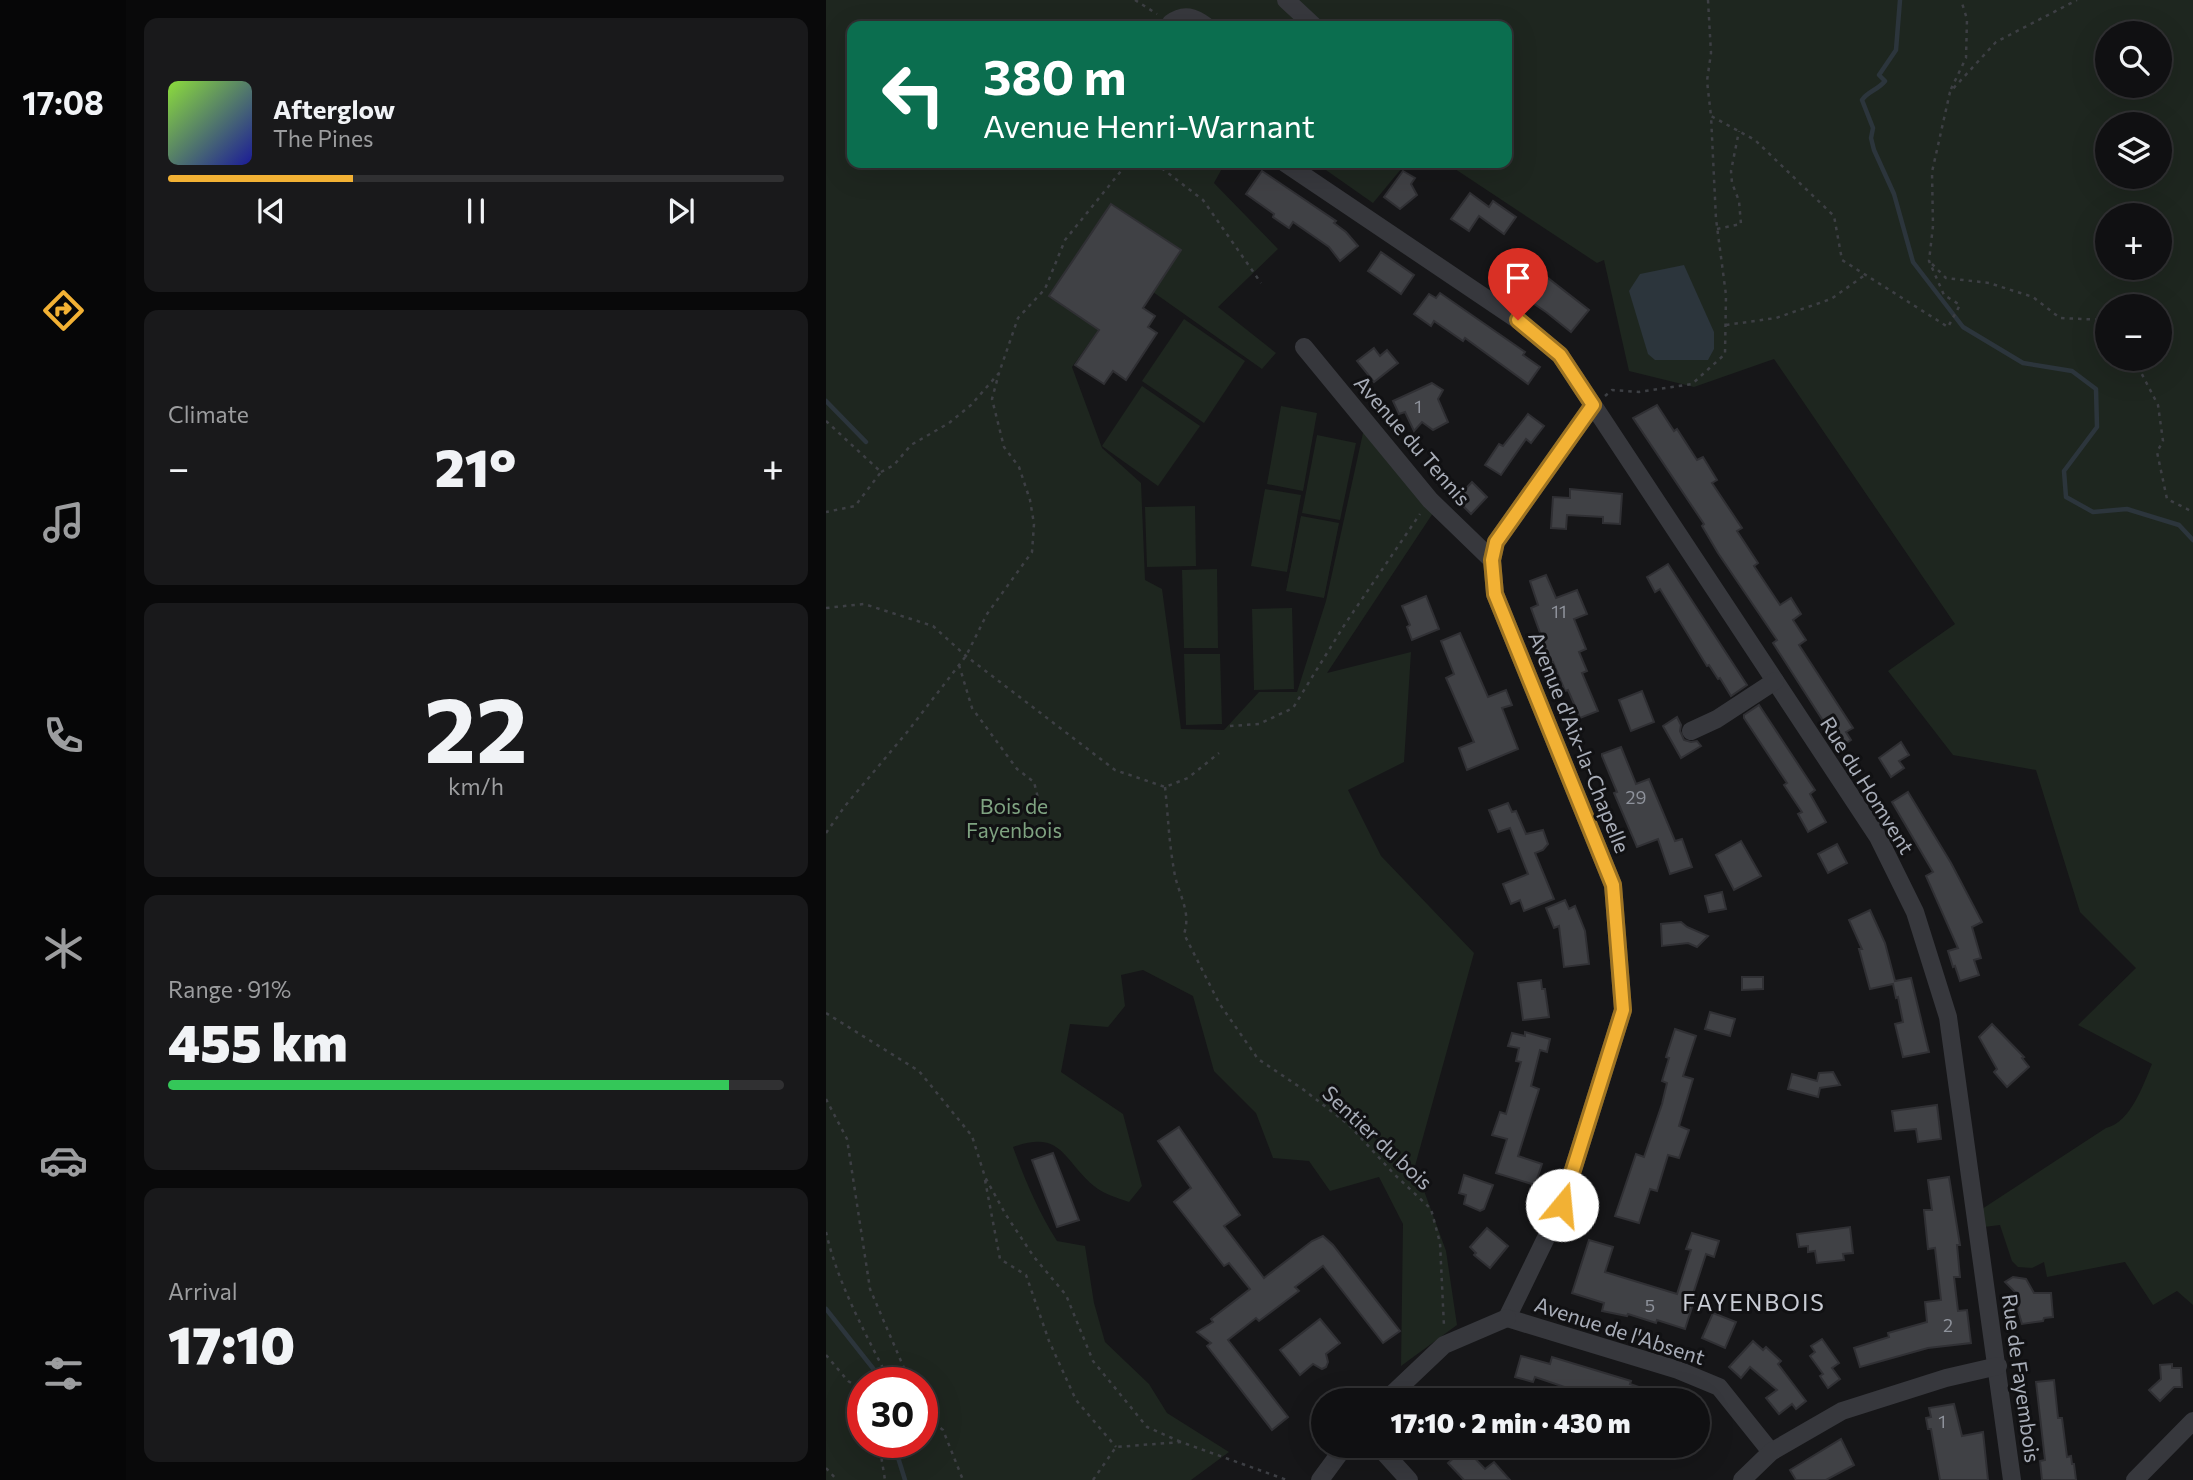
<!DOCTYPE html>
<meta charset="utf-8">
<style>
:root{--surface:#101012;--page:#19191b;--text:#f1f3f6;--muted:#9c9d9f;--line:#303032;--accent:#f2b134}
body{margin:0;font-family:Commissioner,sans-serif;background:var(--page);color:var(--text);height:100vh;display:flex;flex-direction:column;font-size:26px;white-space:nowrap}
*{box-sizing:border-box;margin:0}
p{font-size:23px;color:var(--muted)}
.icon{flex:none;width:38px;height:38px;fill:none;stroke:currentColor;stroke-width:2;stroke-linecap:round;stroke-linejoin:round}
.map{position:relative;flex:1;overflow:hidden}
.drawer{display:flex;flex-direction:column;gap:18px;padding:18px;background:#09090a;width:700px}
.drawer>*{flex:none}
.hud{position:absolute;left:21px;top:21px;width:665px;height:147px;border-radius:14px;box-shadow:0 7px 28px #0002,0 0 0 2px var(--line);background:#0b6e4f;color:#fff;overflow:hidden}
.fabs{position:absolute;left:1269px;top:21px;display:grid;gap:14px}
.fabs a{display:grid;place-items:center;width:77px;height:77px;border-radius:50%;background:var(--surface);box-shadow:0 7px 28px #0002,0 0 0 2px var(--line);font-size:35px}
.speed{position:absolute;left:21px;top:1367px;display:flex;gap:14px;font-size:35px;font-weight:700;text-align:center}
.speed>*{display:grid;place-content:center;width:91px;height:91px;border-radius:50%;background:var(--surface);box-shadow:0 7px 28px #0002,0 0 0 2px var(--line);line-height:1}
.speed .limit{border:10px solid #d22;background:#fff;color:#111}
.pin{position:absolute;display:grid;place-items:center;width:60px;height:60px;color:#fff;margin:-72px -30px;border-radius:50% 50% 50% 0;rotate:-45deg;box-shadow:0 0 7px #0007}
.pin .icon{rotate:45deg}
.me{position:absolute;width:77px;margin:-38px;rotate:17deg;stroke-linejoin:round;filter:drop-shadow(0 0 5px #0008)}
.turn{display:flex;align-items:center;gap:24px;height:147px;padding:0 21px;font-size:32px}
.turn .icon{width:91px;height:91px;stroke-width:2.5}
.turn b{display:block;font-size:49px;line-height:60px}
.big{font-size:52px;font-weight:800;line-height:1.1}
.drawer .widget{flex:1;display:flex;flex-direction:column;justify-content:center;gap:10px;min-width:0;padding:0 24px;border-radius:14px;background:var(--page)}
.drawer .dial{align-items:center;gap:0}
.dial b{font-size:91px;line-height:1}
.song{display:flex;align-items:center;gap:21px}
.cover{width:84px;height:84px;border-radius:10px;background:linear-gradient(135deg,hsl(90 70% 55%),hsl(240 70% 35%))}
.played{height:7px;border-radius:4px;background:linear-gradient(90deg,var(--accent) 30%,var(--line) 30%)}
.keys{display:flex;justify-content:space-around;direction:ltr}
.heat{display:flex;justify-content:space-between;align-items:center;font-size:38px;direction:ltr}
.charge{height:10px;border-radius:5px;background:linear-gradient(90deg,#34c759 91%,var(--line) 0)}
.trip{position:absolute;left:485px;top:1388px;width:399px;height:70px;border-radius:35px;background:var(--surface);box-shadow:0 7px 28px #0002,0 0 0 2px var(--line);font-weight:800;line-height:70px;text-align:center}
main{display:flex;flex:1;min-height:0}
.menu{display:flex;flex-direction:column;width:126px;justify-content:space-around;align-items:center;background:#060607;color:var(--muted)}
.menu .icon{width:49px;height:49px}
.menu .selected{color:var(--accent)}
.menu b{font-size:32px;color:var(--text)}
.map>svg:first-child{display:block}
.green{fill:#1e261f;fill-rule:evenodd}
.water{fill:#2c353c}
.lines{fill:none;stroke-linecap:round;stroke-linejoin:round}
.stream{stroke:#2c353c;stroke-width:4.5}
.building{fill:#404145;stroke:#303034;stroke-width:2}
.path{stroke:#3d3f44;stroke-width:2.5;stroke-dasharray:3.5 5;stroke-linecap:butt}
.minor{stroke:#37383d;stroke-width:18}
.route-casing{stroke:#9d7322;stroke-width:18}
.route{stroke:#f2b134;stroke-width:12}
.labels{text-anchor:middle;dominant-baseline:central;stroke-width:6;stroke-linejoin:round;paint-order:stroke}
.number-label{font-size:18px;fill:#8e929b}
.street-label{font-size:21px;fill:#a8adb8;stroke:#111113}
.park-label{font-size:21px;fill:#7fa381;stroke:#111113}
.neighbourhood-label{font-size:23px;letter-spacing:2px;fill:#c9ccd4;stroke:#111113}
</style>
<main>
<nav class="menu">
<b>17:08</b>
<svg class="icon selected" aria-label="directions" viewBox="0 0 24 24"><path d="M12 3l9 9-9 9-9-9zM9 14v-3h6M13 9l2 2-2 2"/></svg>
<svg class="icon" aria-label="music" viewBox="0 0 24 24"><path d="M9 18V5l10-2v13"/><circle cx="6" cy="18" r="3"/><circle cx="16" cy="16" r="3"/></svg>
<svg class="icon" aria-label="phone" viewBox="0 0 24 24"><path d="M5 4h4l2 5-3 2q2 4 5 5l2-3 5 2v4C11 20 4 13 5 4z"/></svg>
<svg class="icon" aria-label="climate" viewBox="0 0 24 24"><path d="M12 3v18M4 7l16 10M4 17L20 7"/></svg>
<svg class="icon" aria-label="car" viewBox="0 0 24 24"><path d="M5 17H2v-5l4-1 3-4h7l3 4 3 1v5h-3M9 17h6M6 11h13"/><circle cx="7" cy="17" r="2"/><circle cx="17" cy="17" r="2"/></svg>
<svg class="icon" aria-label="filters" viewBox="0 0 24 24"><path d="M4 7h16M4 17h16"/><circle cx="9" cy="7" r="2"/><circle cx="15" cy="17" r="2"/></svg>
</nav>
<section class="drawer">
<div class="widget">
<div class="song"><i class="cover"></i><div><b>Afterglow</b><p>The Pines</p></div></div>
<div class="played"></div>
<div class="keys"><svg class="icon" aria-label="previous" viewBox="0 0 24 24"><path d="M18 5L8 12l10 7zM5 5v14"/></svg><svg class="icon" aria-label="pause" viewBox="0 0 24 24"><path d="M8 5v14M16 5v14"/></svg><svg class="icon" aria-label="next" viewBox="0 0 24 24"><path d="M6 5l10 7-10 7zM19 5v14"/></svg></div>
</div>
<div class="widget"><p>Climate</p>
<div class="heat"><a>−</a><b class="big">21°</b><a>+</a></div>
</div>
<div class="widget dial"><b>22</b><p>km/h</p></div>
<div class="widget"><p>Range · 91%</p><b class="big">455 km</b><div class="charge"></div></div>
<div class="widget"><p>Arrival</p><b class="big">17:10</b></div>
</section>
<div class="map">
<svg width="1367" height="1480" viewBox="0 0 1367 1480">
<rect width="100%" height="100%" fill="#161618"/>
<g class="green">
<path d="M0 0H1367V1305L1351 1291 1327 1305 1299 1262 1221 1277 1218 1262 1206 1268 1192 1267 1186 1261 1174 1225 1158 1227 1156 1209 1280 1128C1305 1122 1317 1085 1326 1064L1252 1025 1310 968 1254 912 1210 770 1127 755 1062 671 1129 624 948 359 868 387 803 371 778 260 771 263 620 163H681V26H26V163H399L388 183 452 249 392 307 450 353 436 369 327 292 355 250 286 204 273 329 246 367 276 448 315 483 319 580 336 589 355 729 398 730 433 692H471L500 601 539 424 609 510 501 673 585 652 578 762 522 790 555 856 648 953 589 1166 620 1251 631 1325 575 1366 577 1224 553 1177 504 1191 483 1161 447 1158 430 1113 388 1071 367 996 317 970 295 975 299 1006 282 1027 244 1024 235 1072 297 1114 316 1186 303 1202C292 1198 277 1194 268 1186 237 1160 236 1129 187 1147 199 1180 212 1211 231 1241L259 1246 268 1303 279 1342 323 1384 341 1413 403 1452 365 1480H0ZM1281 33H1334V86H1281ZM1281 124H1334V177H1281ZM1281 215H1334V268H1281ZM1281 306H1334V359H1281ZM37 1382H96V1442H37Z"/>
<path d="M490 163H580L547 203Z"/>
<path d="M358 319 419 361 378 423 316 381Z"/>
<path d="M316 386 374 426 332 486 276 446Z"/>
<path d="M455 406 491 413 477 491 441 484Z"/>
<path d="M491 435 530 443 514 520 476 513Z"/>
<path d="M439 489 475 495 461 572 425 566Z"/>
<path d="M369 506 370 566 321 567 319 507Z"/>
<path d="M475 516 513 523 498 598 460 591Z"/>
<path d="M391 569 392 648H358L356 570Z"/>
<path d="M466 608 468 689 428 690 426 609Z"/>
<path d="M358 654H394L396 724 360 725Z"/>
</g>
<path class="water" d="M858 265 888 332V349L882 360H829L822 354 803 291 814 274Z"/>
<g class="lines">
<g class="stream">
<path d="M1074 0 1070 50 1053 75 1059 81C1052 90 1042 91 1036 100L1047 128 1045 138 1048 150 1068 194 1087 262 1137 327 1197 363 1246 371 1270 389 1271 427 1238 471 1240 497 1267 512 1301 509 1353 525 1367 540"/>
<path d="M0 401 40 442"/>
<path d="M0 1309 57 1381"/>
<path d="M70 1451 79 1480"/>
</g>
</g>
<g class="building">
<path d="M436 171 510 221 508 223 520 232 532 246 514 261 503 247 467 222 463 228 447 217 448 214 420 194Z"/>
<path d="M577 171 589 178 585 184 591 195 574 209 558 197Z"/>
<path d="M644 193 663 207 667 201 690 217 678 234 653 216 643 231 625 219Z"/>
<path d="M285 204 355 250 317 308 329 316 322 327 331 333 300 380 287 371 278 384 249 365 273 330 223 296Z"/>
<path d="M555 252 588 275 575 294 542 271Z"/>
<path d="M687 260 715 279 718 275 763 310 745 332 720 312 673 280Z"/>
<path d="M614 293 699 352 697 355 714 367 702 384 639 338 637 341 608 321 605 326 588 314 603 294 610 298Z"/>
<path d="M548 348 554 356 561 350 572 363 548 382 531 361Z"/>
<path d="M606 383 617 390 612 399 622 422 607 430 596 422 588 431 579 412 573 414 567 401Z"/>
<path d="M831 405 848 431 851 429 871 460 877 457 891 480 886 483 916 528 911 531 932 563 928 566 954 605 965 598 975 614 967 620 980 640 973 645 1027 728 1020 732 1025 740 1014 747 947 643 951 640 892 553 876 526 878 524 807 418Z"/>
<path d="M702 414 718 426 705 443 700 439 675 475 659 465 673 444 677 446Z"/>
<path d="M646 482 661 497 645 514 630 499Z"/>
<path d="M744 489 796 494 794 524 777 523V517L741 515 740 529 725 528 727 497 744 498Z"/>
<path d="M842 564 921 685 905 696 894 678 892 679 883 665 881 666 834 589 829 592 821 577Z"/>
<path d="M720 575 730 598 751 590 761 614 748 619 760 649 753 652 761 671 756 673 772 711 754 718 742 690 739 691 727 662 725 663 705 608 712 605 704 581Z"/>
<path d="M600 596 613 629 586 640 581 627 584 625 576 606Z"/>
<path d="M634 633 662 697 680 690 686 705 676 708 692 749 641 770 633 748 648 742 620 678 628 674 615 641Z"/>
<path d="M816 691 828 722 805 731 793 700Z"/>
<path d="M933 705 989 790 984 794 1000 822 982 832 972 814 976 812 958 785 961 783 918 718V715Z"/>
<path d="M851 717 855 725 854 731 858 740 865 742 871 741 875 746 855 758 837 726Z"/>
<path d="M1075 742 1083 755 1073 761 1078 768 1065 777 1053 758Z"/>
<path d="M795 747 810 784 823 779 849 841 856 839 866 867 844 874 832 839 811 847 788 793 791 792 776 756V754Z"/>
<path d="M1082 792 1125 863 1156 922 1146 927 1155 958 1148 960 1153 975 1134 981 1129 966 1127 967 1122 951 1132 948 1100 876 1107 872 1066 802Z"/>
<path d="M682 803 686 812 690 811 700 834 717 830 722 844 717 850 709 853 728 899 698 911 694 900 685 904 677 884 702 874 684 828 672 832 663 810Z"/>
<path d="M915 841 935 876 908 890 890 855Z"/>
<path d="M1011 844 1021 863 1002 873 992 854Z"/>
<path d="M896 892 900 909 883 912 879 896Z"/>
<path d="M739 900 743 909 749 906 759 931 763 964 738 967 733 926 728 928 720 908Z"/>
<path d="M1044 910 1059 943 1069 981 1085 978 1103 1052 1077 1057 1069 1024 1077 1022 1072 997 1070 998 1067 984 1044 989 1033 949H1036L1023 920Z"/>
<path d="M855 922 861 927 882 936 871 947 862 943 836 946 835 924Z"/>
<path d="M916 977H937V989L916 990Z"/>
<path d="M715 980 716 989H719L723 1017 697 1020 692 983Z"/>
<path d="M884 1012 909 1019 904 1036 879 1029Z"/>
<path d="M1166 1024 1198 1057 1196 1058 1203 1067 1181 1087 1168 1072 1171 1069 1153 1037Z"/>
<path d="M849 1029 870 1036 857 1076 867 1079 853 1126 863 1130 853 1158 842 1155 831 1191 824 1189 813 1223 789 1216 810 1154 818 1157 836 1104 841 1083 836 1081 843 1058 840 1057Z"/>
<path d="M699 1032 724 1039 721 1052 714 1050 705 1086 713 1089 692 1156 716 1164 709 1185 670 1173 681 1139 666 1135 674 1112 680 1114 695 1062 690 1061 693 1048 682 1046 686 1033 699 1036Z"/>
<path d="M1007 1072 1014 1085 994 1088 992 1097 962 1089 966 1074 991 1081 993 1073Z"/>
<path d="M1111 1105 1115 1139 1092 1142 1090 1129 1069 1131 1066 1111Z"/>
<path d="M353 1127 414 1215 398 1226 438 1278 486 1241 497 1236 507 1245 574 1331 557 1343 497 1266 469 1287 473 1291 433 1321 430 1318 402 1340 462 1417 446 1430 381 1346 385 1343 371 1332 387 1322 385 1319 424 1289 403 1263 398 1266 348 1202 365 1188 332 1141Z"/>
<path d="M227 1153 253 1220 231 1227 206 1160Z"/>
<path d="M638 1175 667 1185 658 1209 654 1211 638 1204 640 1195 633 1193Z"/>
<path d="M1123 1177 1134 1245H1131L1134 1277H1128L1132 1311 1141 1310 1145 1343 1102 1348 1034 1367 1028 1348 1063 1337 1062 1333 1101 1322 1099 1302 1115 1300 1109 1248 1102 1249 1098 1210H1106L1102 1180Z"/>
<path d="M1024 1227 1027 1253 1017 1254 1018 1260 991 1263 989 1251 982 1252V1246L973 1247 971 1234Z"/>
<path d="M661 1228 682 1246 664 1268 648 1255 650 1253 644 1247Z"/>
<path d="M866 1233 893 1241 888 1257 880 1254 866 1297 869 1298 859 1329 831 1320 830 1323 802 1314 801 1316 776 1311 778 1303 746 1293 763 1240 787 1247 779 1272 851 1294 865 1250 860 1249Z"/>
<path d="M1187 1277 1200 1279 1208 1293H1225L1227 1317 1218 1318 1217 1321 1196 1324 1191 1307 1193 1296 1179 1282Z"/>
<path d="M887 1313 910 1322 899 1348 876 1338Z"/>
<path d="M494 1319 514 1343 500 1354 502 1362 500 1367 496 1369 487 1364 474 1375 454 1350Z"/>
<path d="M996 1339 1013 1363 1006 1368 1014 1379 1002 1388 994 1376 997 1374 984 1356 989 1352 985 1346Z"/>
<path d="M927 1341 937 1350 940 1347 955 1361 952 1364 980 1401 970 1409 966 1404 953 1414 940 1398 951 1390 924 1367 915 1378 903 1367Z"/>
<path d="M695 1356 724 1364 726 1357 805 1381 804 1384 845 1398 844 1400H777L709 1377 707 1382 689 1377Z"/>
<path d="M1346 1364V1368H1355L1356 1387H1348L1334 1401 1323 1390 1335 1379 1334 1365Z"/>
<path d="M1228 1380 1232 1418H1236L1241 1457 1245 1456 1246 1464H1248L1250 1480H1216L1214 1461 1219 1460 1210 1382Z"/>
<path d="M1128 1404 1136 1436 1157 1432 1162 1480H1114L1105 1429H1102L1100 1418 1105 1417 1103 1408Z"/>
<path d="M1015 1439 1028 1465 1000 1480H970L964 1470Z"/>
<path d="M639 1448 659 1469 668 1462 684 1480H638L622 1463Z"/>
</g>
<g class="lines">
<g class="path">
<path d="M309 0 331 14"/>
<path d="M882 0 885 53 881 81 885 116"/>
<path d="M1125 89 1140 58 1141 19 1135 0"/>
<path d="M329 163 377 200 435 283"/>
<path d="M891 229 915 224 913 201 906 183 905 171 913 131"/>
<path d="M1106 264 1120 278 1163 283 1207 297 1234 318 1281 320"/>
<path d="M900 325 950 318 1005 299 1039 275"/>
<path d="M1308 359 1332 405 1337 441 1331 452 1341 499 1367 512"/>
<path d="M779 396 786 390 813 392 866 384 899 354 900 295 890 219 885 116 929 140 1008 216 1016 260 1122 327 1134 305 1118 295 1103 261 1107 226 1106 172 1124 92 1170 42 1251 0"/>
<path d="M0 421 55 472 29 506 0 512"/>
<path d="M55 472 68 465 85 445 123 423 145 405 173 373 192 318 219 289 239 240 295 171 299 163"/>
<path d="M0 608 38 604 107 626 140 656 289 770 339 787 362 778 393 753"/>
<path d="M133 665 146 708 191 769 208 782 213 802 226 810"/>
<path d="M404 726 433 724 467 708 519 624 594 514"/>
<path d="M339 787C342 815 343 843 348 870 351 893 366 910 358 934L393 1003 432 1059 478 1090 523 1125 568 1174 605 1209 614 1243 618 1326"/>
<path d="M0 833 19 806 82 731 140 656 161 614 206 552 208 524 204 500 193 467 178 447 166 399 173 373"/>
<path d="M0 1013 93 1071 146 1136 159 1177 180 1215 208 1257 240 1295 267 1361 321 1427 355 1442"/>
<path d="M0 1099 21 1139 44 1289 84 1382"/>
<path d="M159 1180 174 1259 200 1275 223 1341 250 1400 290 1447"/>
<path d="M0 1232C12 1285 40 1334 64 1382"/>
<path d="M0 1355 22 1381 37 1390"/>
<path d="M96 1411 99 1416 117 1430 137 1480"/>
<path d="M57 1442 54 1449 59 1480"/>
<path d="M0 1468 11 1480"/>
<path d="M267 1480 290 1447 355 1442 461 1480"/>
</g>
<g class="minor">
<path d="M460 0 488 26"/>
<path d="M345 26V23C358 13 368 17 380 26"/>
<path d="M459 163 692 320 734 355 1052 837 1089 912 1122 1017 1186 1480"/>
<path d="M478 347 604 500 666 560"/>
<path d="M865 731 891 719 949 681"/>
<path d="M681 1318 736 1205 797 1010 787 885 669 594 666 560 670 542 767 405"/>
<path d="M681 1318 852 1370 893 1387 945 1452"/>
<path d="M560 1400 618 1345 681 1318"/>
<path d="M552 1446 583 1480"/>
<path d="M494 1480 519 1446"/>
<path d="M916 1480 945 1452 1016 1411 1120 1378 1172 1366"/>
<path d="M1309 1480 1367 1421"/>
</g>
</g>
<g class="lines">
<defs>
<path id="route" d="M692 320 734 355 767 405 670 542 666 560 669 594 787 885 797 1010 736 1205"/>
</defs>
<use href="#route" class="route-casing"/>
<use href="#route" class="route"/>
</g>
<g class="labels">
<g class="number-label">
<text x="592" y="406">1</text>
<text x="733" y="611">11</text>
<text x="810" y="797">29</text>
<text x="824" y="1305">5</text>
<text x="1122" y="1325">2</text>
<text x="1116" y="1421">1</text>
</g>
<g class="street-label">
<text transform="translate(587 440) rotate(49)">Avenue du Tennis</text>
<text transform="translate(754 742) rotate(68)">Avenue d'Aix-la-Chapelle</text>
<text transform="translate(1042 785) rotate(58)">Rue du Homvent</text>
<text transform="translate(552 1137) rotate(43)">Sentier du bois</text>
<text transform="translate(794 1330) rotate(18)">Avenue de l'Absent</text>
<text transform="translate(1196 1378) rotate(82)">Rue de Fayembois</text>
</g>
<g class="park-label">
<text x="188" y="805">Bois de<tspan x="188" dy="24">Fayenbois</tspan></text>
</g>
<g class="neighbourhood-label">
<text x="928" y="1302">FAYENBOIS</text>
</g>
</g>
</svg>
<div class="fabs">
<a><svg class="icon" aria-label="search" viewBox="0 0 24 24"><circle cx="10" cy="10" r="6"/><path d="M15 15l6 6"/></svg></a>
<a><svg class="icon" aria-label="layers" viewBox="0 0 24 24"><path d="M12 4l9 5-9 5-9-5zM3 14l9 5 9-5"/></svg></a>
<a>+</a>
<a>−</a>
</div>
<div class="speed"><div class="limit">30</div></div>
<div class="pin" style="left:692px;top:320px;background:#d93025"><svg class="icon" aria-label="arrive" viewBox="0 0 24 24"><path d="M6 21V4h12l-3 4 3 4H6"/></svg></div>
<svg class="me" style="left:736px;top:1205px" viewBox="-20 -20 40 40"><circle r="19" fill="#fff"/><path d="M0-13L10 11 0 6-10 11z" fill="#f2b134"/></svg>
<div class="trip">17:10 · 2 min · 430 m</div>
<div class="hud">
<div class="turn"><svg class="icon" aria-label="left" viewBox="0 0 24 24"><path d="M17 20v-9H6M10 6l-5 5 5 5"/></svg><div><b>380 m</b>Avenue Henri-Warnant</div></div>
</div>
</div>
</main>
